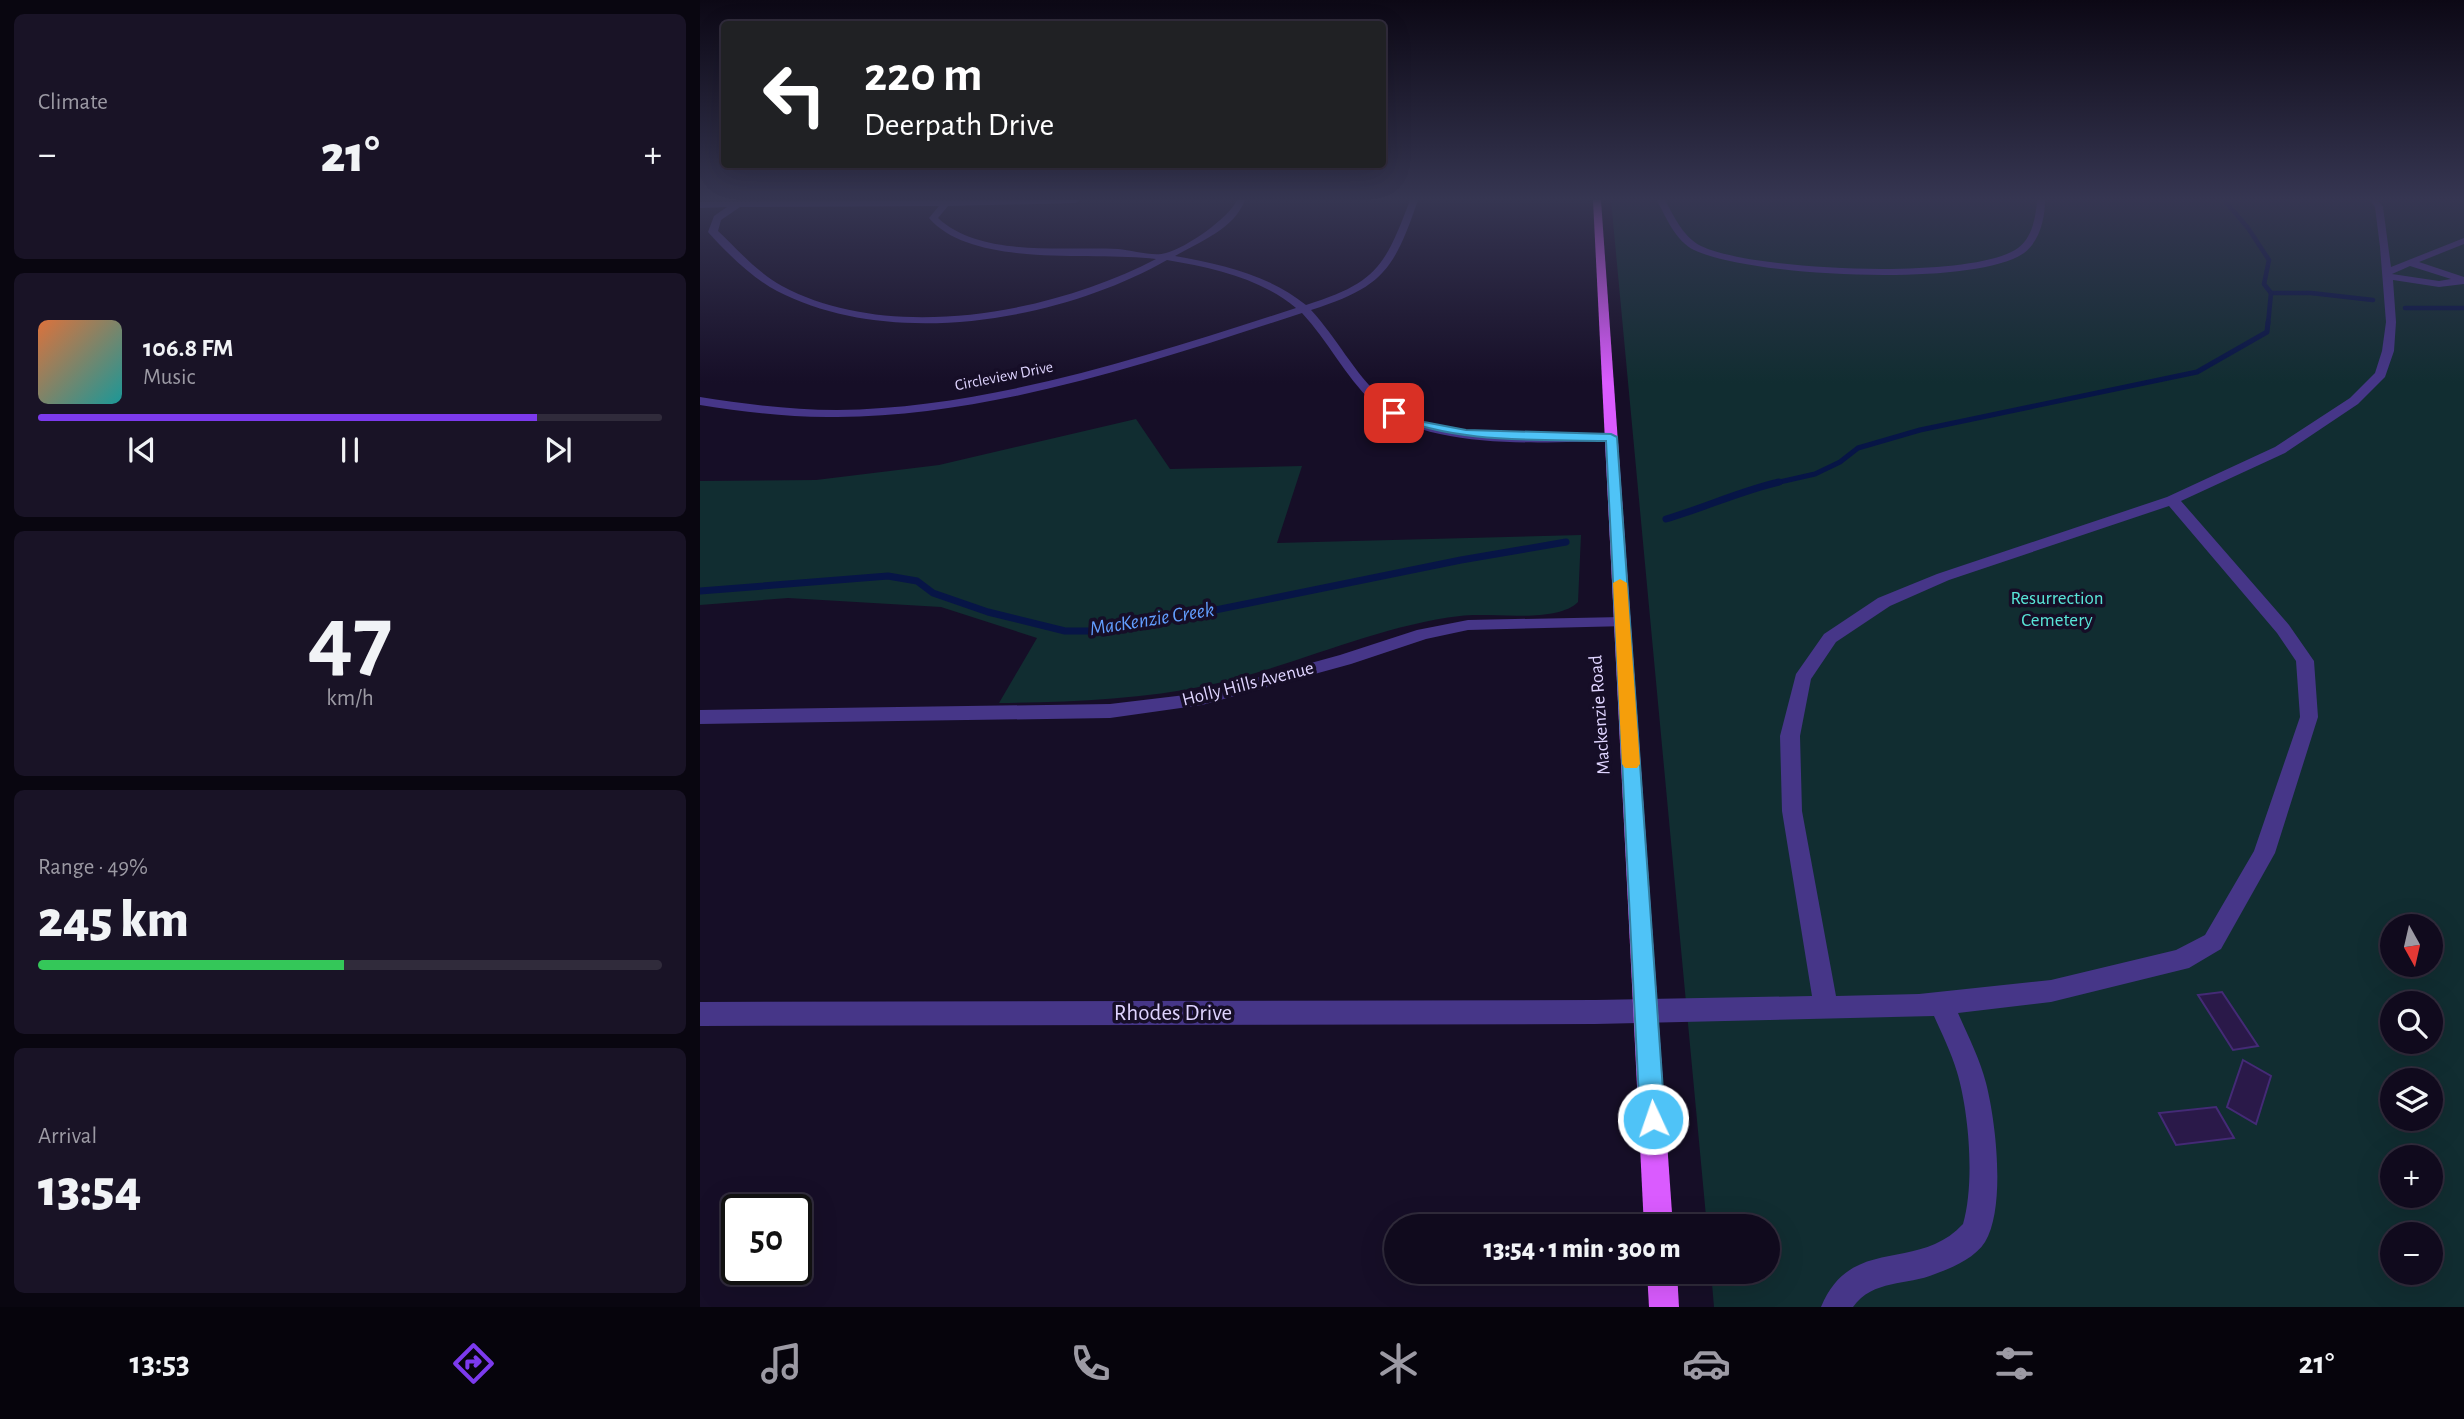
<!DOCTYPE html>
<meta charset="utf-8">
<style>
:root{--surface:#100a1d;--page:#191326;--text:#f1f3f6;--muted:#9c9aa4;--line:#302b3b;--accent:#7c3aed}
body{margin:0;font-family:"Alegreya Sans",sans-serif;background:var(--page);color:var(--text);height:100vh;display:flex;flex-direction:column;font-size:26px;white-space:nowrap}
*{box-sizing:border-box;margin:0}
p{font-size:23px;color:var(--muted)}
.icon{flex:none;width:38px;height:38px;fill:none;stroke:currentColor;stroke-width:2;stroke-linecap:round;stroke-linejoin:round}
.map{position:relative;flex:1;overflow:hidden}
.details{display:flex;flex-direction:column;gap:14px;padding:14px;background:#090610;width:700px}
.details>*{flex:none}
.banner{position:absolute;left:21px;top:21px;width:665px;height:147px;border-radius:7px;box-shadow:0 7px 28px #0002,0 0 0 2px var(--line);background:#202124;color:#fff;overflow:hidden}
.needle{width:46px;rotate:172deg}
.fabs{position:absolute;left:1680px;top:914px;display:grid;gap:14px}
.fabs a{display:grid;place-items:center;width:63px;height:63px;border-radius:50%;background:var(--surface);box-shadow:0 7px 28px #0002,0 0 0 2px var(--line);font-size:35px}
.speed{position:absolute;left:21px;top:1194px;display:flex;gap:14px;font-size:35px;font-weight:700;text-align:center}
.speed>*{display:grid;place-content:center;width:91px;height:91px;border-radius:50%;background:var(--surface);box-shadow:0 7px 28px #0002,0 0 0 2px var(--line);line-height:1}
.speed .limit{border:4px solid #111;border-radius:10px;background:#fff;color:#111}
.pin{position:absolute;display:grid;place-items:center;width:60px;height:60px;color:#fff;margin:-30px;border-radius:14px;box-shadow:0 4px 10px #0006}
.me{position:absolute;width:77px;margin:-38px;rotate:357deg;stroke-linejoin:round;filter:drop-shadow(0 0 5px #0008)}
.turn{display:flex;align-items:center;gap:24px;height:147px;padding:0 28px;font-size:32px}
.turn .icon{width:91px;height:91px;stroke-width:2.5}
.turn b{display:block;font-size:49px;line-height:60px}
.big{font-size:52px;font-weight:800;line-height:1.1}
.details .card{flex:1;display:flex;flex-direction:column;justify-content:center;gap:10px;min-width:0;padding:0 24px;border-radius:10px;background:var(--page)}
.details .dial{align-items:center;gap:0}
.dial b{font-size:91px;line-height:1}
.song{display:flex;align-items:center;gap:21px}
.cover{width:84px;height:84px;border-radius:10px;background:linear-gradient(135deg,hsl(20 70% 55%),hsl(180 70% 35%))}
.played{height:7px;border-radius:4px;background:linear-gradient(90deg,var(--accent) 80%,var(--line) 80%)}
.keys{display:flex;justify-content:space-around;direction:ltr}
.heat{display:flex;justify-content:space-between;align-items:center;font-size:38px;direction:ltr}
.charge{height:10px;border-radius:5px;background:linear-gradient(90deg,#34c759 49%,var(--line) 0)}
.trip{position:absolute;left:684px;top:1214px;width:396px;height:70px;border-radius:35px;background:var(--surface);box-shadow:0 7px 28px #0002,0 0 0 2px var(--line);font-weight:800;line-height:70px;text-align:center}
.dock{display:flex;height:112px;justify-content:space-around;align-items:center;background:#06040c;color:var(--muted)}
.dock .icon{width:49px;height:49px}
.dock .selected{color:var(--accent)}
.dock b{font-size:32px;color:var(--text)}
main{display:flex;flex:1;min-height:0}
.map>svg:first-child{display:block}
.green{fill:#112d31;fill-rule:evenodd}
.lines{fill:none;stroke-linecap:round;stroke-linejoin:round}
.stream-far2{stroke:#071546;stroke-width:4.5}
.stream-far1{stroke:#071546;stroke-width:5}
.stream{stroke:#071546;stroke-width:7}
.building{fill:#2a1949;stroke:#442a76;stroke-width:2}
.minor{fill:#463688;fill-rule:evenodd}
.major{fill:#da5bff;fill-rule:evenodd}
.route{fill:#4fc3f7;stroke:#337fa1;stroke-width:2}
.slow{fill:#f59e0b}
.labels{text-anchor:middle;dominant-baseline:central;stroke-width:7;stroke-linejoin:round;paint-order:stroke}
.far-street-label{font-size:16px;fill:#dfd4ff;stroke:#160e27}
.park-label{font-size:19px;fill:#59e6d8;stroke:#160e27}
.street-label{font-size:19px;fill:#dfd4ff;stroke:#160e27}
.water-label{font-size:21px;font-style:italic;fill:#629eff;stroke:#160e27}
.near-street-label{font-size:23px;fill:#dfd4ff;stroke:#160e27}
</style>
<main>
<section class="details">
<div class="card"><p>Climate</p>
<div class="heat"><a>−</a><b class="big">21°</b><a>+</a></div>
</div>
<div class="card">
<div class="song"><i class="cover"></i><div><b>106.8 FM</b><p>Music</p></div></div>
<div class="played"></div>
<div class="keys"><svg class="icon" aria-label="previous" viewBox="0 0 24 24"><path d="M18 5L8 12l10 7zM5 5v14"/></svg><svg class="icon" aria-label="pause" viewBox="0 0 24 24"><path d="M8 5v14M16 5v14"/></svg><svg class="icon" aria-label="next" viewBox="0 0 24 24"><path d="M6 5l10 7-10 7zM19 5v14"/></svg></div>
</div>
<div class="card dial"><b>47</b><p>km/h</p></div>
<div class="card"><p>Range · 49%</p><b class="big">245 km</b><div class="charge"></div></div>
<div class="card"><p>Arrival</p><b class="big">13:54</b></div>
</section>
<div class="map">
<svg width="1764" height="1307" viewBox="0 0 1764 1307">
<rect width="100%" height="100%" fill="#160e27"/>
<g class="green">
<path d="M911 200H1764V1307H1014L1011 1272H1068V1227H1007ZM1692 926H1731V964H1692ZM1692 1003H1731V1041H1692ZM1692 1080H1731V1118H1692ZM1692 1157H1731V1195H1692ZM1692 1234H1731V1272H1692Z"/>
<path d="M436 419 470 469 602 466 577 543 881 535 878 602C856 624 791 612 760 616 675 626 593 667 509 685 440 700 369 702 299 703L337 638 241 607 88 598 0 605V481L116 480 239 465Z"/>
</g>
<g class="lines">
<g class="stream-far2">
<path d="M1524 200 1548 228 1569 260 1564 284 1571 293"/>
<path d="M1571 293H1611L1673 300"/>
<path d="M1705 308H1764"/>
<path d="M1568 324 1571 293"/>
</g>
<path class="stream-far1" d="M1071 484 1115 474 1140 462 1158 448 1220 430 1497 372 1567 332 1568 322"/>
<g class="stream">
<path d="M966 519C1004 508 1040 491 1079 482"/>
<path d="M0 591 188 576 217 581 233 593 288 612 365 631H394L471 619 761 560 866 542"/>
</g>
</g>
<g class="building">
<path d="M1522 992 1558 1046 1533 1050 1498 995Z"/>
<path d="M1543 1060 1571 1076 1556 1124 1527 1107Z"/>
<path d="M1516 1107 1534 1138 1476 1145 1459 1113Z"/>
</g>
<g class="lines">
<g class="minor">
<path d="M380 200 376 203 248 206 238 218C281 258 363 246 418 249 432 250 453 257 466 253 486 248 529 218 537 200H545C534 229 501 241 475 256 521 264 569 275 606 305 676 283 685 267 710 200H718C694 270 683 287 611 310 637 338 654 373 682 398 735 446 844 434 911 433L918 437 911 441C844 442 724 452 672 402 645 376 628 341 602 313 456 361 293 416 137 417 91 418 45 412 0 405V397C45 404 91 410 137 410 291 408 451 355 596 308 560 278 513 268 467 260 360 321 191 350 77 291 52 278 27 253 8 232L14 216 27 207 0 208V202ZM239 206 229 218C273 269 393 251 456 259 353 313 190 344 82 286 58 273 38 250 18 231L21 220 40 207Z"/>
<path d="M957 200H965C974 216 983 237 1001 246 1052 271 1272 281 1318 248 1332 238 1336 217 1337 200H1345C1345 218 1340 241 1324 253 1274 288 1050 277 994 250 976 241 966 218 957 200Z"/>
<path d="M1670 200H1678L1683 207 1691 267 1764 238V244L1719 262 1764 277V284L1739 287 1693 280 1696 322 1694 351 1685 377 1658 404 1585 453 1481 501 1589 625 1614 661 1618 717 1575 853 1521 949 1489 968 1351 1002 1258 1013C1268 1036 1280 1059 1286 1083 1296 1122 1306 1207 1285 1242 1275 1258 1252 1268 1235 1274 1207 1286 1173 1279 1153 1307H1121C1151 1234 1218 1273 1263 1224 1275 1183 1269 1112 1257 1072 1251 1052 1242 1034 1234 1016L895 1024 0 1026V1002L895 1000 1112 996 1082 811 1080 736 1096 674 1124 634 1178 598 1237 574 1467 497 1575 447 1650 398 1675 373 1682 351 1686 322 1680 247 1675 207ZM1710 266 1751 279 1739 281 1692 274ZM1469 506 1577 633 1596 661 1600 717 1554 851 1505 935 1476 950 1351 980 1219 994 1136 996 1102 811 1100 736 1111 679 1136 642 1190 606 1249 580Z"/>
<path d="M922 617 928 618 930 622 928 626 768 630 726 639 651 664 502 705 410 718 0 724V710L410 704 502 693 640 655 717 630 768 620Z"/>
</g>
<g class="major">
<path d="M893 200H901L973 1227H944Z"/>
<path d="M947 1272H977L979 1307H949Z"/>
</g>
</g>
<linearGradient id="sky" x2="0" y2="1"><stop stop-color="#0c0815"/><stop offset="0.52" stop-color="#363652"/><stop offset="1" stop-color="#363652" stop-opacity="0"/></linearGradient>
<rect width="1764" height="383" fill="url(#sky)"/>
<path class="route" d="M694 410 724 422 766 430 911 434 917 437 965 1119 961 1128 953 1131 944 1128 940 1119 906 441C832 439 758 444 689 415V411Z"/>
<path class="slow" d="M920 579 927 583 940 764 937 768H925L922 764 913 583Z"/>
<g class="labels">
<g class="far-street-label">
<text transform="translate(304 376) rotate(-11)">Circleview Drive</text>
</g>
<g class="park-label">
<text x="1357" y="598">Resurrection<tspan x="1357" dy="22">Cemetery</tspan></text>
</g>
<g class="street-label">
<text transform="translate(548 684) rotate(-14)">Holly Hills Avenue</text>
<text transform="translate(900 715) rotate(-94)">Mackenzie Road</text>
</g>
<g class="water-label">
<text transform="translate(452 619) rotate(-9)">MacKenzie Creek</text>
</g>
<g class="near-street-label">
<text x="473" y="1013">Rhodes Drive</text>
</g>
</g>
</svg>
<div class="fabs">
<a><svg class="needle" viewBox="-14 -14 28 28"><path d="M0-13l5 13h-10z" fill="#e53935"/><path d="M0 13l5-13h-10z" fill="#9c9aa4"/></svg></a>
<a><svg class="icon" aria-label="search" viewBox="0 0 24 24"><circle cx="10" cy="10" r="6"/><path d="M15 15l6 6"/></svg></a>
<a><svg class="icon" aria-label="layers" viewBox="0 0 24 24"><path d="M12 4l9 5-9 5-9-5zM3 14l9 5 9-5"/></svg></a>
<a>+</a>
<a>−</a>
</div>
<div class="speed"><div class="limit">50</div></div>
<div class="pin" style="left:694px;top:413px;background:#d93025"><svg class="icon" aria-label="arrive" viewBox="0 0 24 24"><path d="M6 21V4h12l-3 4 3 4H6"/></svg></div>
<svg class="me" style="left:953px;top:1119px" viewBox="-20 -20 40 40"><circle r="17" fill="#4fc3f7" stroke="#fff" stroke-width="3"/><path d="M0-11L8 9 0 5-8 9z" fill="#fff"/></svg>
<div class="trip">13:54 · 1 min · 300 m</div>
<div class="banner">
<div class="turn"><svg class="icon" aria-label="left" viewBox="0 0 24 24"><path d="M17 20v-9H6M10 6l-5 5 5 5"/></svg><div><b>220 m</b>Deerpath Drive</div></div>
</div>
</div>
</main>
<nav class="dock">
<b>13:53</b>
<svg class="icon selected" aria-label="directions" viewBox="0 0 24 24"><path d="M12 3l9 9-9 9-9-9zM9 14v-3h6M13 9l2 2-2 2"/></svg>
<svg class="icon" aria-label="music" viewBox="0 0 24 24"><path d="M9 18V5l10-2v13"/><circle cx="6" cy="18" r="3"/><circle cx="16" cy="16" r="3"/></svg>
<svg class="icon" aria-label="phone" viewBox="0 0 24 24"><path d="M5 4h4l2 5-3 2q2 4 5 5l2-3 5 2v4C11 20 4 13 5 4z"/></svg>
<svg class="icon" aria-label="climate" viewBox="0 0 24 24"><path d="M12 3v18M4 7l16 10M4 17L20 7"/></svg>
<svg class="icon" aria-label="car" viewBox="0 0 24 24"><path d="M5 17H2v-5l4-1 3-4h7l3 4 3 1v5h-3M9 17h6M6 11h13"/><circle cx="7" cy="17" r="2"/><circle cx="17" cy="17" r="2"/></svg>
<svg class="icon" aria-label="filters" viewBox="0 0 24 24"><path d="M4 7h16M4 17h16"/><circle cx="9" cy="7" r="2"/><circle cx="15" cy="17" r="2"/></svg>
<b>21°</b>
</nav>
